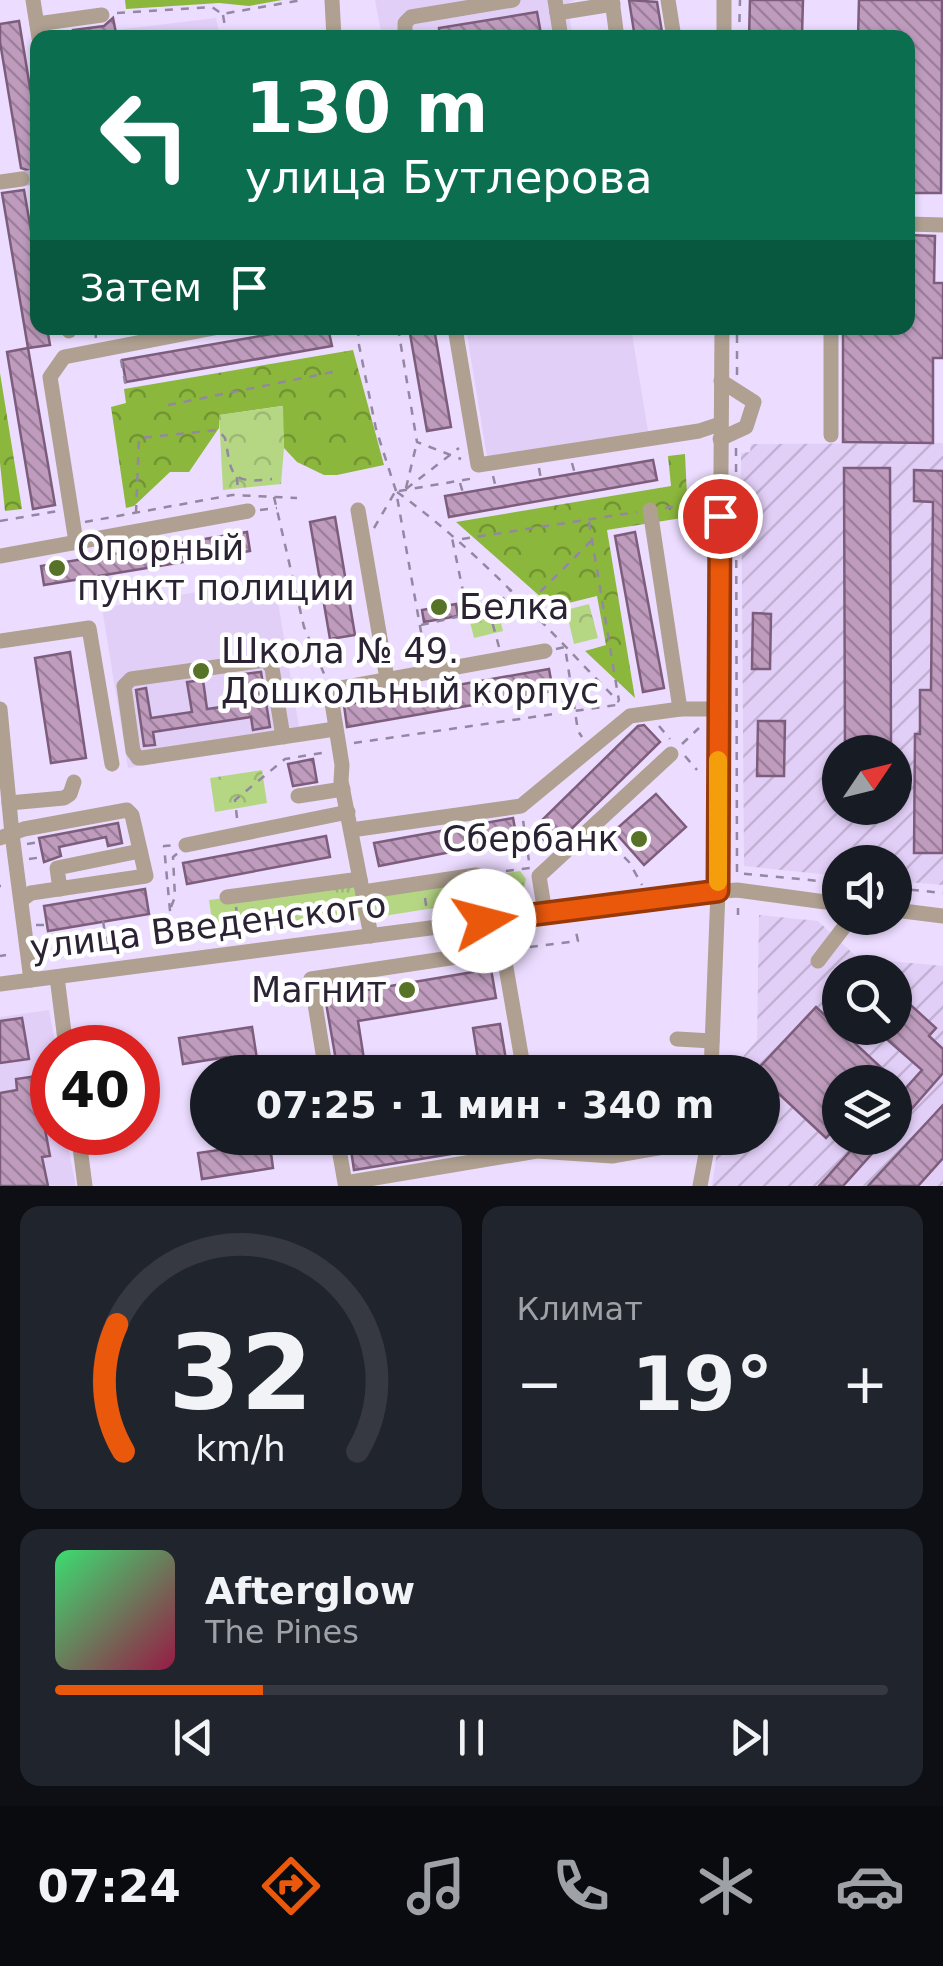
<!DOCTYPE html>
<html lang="ru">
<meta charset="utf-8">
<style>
:root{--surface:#171b24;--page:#20242c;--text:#f1f3f6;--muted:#9ea1a6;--line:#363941;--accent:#ea580c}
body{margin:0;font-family:"DejaVu Sans",sans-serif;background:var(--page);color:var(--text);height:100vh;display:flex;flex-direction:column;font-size:38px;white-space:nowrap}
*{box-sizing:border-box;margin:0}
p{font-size:32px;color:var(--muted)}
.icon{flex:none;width:55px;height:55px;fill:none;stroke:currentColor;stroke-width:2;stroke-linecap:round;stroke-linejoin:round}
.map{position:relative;height:1186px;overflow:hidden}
.details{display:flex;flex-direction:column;gap:20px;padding:20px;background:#0d0f14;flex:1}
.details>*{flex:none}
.hud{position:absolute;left:30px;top:30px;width:885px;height:305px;border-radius:20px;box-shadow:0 2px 8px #0004;background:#0b6e4f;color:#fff;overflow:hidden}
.needle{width:65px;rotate:55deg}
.tools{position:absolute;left:822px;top:735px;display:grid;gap:20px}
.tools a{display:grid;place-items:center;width:90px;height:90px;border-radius:50%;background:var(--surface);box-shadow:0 2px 8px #0004;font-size:50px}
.speed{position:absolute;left:30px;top:1025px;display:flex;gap:20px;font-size:50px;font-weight:700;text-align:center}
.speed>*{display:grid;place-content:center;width:130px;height:130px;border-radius:50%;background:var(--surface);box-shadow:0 2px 8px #0004;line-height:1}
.speed .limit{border:15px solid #d22;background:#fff;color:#111}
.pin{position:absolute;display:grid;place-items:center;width:85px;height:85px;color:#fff;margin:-42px;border:5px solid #fff;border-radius:50%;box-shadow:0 2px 10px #0007}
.me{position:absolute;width:110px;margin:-55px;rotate:82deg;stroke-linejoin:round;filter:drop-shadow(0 0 8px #0008)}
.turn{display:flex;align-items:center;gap:35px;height:210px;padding:0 50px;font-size:45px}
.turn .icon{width:130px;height:130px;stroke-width:2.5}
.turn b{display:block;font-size:70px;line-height:85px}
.then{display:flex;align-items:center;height:95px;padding:0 50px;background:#0003;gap:20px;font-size:38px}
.big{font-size:75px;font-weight:700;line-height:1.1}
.details .tile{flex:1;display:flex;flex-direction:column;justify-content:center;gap:15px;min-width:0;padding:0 35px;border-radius:20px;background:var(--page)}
.details .dial{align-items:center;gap:0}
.dial svg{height:260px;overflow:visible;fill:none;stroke:var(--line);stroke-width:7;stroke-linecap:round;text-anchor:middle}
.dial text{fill:var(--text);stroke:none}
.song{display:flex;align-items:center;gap:30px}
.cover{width:120px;height:120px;border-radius:15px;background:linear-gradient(135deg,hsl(140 70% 55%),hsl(340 70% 35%))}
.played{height:10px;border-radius:5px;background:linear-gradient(90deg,var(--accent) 25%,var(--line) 25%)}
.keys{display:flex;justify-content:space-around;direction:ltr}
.heat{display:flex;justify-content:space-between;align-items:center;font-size:55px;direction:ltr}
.details .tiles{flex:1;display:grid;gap:20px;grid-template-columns:1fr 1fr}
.tile:last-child{grid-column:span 2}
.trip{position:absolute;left:190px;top:1055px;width:590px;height:100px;border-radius:50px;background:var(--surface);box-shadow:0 2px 8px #0004;font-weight:700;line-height:100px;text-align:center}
.tab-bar{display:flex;height:160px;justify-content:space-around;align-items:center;background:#090b0e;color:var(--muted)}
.tab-bar .icon{width:70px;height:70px}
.tab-bar .selected{color:var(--accent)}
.tab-bar b{font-size:45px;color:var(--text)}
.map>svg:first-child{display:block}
.built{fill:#e2cff7}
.industrial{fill:url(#industrial-furrows);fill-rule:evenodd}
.grass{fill:url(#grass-tufts)}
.forest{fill:url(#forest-crowns)}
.park{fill:url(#park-crowns)}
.building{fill:url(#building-back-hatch);stroke:#7d5d7c;stroke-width:2.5}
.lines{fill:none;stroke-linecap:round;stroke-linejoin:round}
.minor-tunnel{stroke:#c5b7d6;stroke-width:15;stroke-dasharray:15 8;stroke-linecap:butt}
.path{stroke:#9387a2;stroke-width:2.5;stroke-dasharray:8 8;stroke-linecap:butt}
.minor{stroke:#afa091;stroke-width:15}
.route-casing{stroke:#983908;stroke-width:25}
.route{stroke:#ea580c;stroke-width:18}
.slow{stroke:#f59e0b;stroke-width:18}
.poi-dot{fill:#577327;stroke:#fff;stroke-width:4}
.labels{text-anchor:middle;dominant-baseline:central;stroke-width:9;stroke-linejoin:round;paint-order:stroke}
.poi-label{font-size:35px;fill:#2b2334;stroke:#fff;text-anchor:start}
.street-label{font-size:35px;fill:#2b2334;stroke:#fff}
</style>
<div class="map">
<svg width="943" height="1186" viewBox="0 0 943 1186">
<defs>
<pattern id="industrial-furrows" width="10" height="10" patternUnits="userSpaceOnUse" patternTransform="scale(2.5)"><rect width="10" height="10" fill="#e2cff7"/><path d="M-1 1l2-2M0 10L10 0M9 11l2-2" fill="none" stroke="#c2b1d4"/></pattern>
<pattern id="grass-tufts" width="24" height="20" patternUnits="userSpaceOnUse" patternTransform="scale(2.5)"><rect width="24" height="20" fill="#b5d784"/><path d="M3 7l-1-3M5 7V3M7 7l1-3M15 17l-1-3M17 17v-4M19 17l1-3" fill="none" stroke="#9cb873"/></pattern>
<pattern id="forest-crowns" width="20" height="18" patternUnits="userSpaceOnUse" patternTransform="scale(2.5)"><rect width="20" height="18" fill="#8bb73c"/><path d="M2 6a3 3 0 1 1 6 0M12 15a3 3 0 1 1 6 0" fill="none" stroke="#729433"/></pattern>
<pattern id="park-crowns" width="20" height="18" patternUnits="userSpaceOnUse" patternTransform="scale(2.5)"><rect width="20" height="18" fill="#b5d784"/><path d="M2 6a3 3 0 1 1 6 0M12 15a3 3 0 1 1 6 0" fill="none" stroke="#9cb873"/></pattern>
<pattern id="building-back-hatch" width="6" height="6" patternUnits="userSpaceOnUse" patternTransform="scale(2.5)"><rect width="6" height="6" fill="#bf9cbe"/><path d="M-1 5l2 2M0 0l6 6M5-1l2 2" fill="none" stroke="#9b7f9b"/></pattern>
</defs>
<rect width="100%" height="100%" fill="#ecdcff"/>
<g class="built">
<path d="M375 0H575L567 4 573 37H382Z"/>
<path d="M216 18 220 37H117L116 30Z"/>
<path d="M466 328H631L648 431 487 457Z"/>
<path d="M274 579 301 739 128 768 102 608Z"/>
<path d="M49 1010 56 1047 52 1048V1132L65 1133 76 1186H0V1017Z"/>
</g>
<g class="industrial">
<path d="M943 443V885L895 881V862H840V876L744 866 741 453 750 452 751 444ZM840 752H895V808H840Z"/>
<path d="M759 915 818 921 858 958 943 966V1186H712L719 1138H762V1072H730L757 1040ZM840 972H895V1028H840ZM840 1082H895V1138H840Z"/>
</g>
<g class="grass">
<path d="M520 871 526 879 523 894 371 918 367 894 474 878 477 893 495 890 493 875Z"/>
<path d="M355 881 360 916 214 934 209 900Z"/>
</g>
<g class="forest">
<path d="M125 0H282L249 6 219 3 126 9Z"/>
<path d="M353 350 384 465 337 475H324L297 462 284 448 282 406 220 415 219 428 189 472H170L134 506 126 508 111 407 126 403 124 389Z"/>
<path d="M0 373 22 509 5 511 0 463Z"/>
<path d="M685 454 688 517 607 530 635 698 585 651 606 645 597 596 552 607 456 522 671 486 668 456Z"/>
</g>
<g class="park">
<path d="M283 406 284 448 281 484 223 490 219 415Z"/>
<path d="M495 599 503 631 474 638 466 606Z"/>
<path d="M589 604 598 638 574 644 566 610Z"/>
<path d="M262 770 267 803 215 812 210 778Z"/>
</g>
<g class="building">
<path d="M629 0 657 2 663 38H635Z"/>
<path d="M750 0H803L802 35 749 38Z"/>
<path d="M859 0H942L941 193H908V38H858Z"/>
<path d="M537 12 541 34 518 38H440L439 28Z"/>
<path d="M113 18 117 38H74L73 30 104 26Z"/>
<path d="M19 21 38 136V182L32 183 30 171 21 168 0 42V24Z"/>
<path d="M24 190 38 271V328H47L50 345 28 348 2 193Z"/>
<path d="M908 235 935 236 934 283H943V358H933V443L843 442V328H908Z"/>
<path d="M306 328H328L332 346 126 382 122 360Z"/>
<path d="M409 328H434L451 427 427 431Z"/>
<path d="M28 348 55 505 33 509 7 352Z"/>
<path d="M653 460 657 480 449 517 445 496Z"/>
<path d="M844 468H890L891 752H845Z"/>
<path d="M914 470 943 471V853H914L915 734H920V690H931L933 502 914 501Z"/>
<path d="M335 517 355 635 330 639 310 522Z"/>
<path d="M247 532 250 551 44 585 41 566Z"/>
<path d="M635 532 664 688 643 692 615 536Z"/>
<path d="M456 604 458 616 424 622 422 610Z"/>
<path d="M753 613 771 614 770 669H752Z"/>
<path d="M70 652 86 758 51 763 35 658Z"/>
<path d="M549 669 553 691 347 727 344 705Z"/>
<path d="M261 672 270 727 253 730 251 717 153 732 155 745 144 746 136 690 146 688 151 718 192 712 187 682 203 680 207 709 249 703 244 674Z"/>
<path d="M758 721H785L784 776H757Z"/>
<path d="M644 725 660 742 552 848 533 829 638 726Z"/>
<path d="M313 759 317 782 293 786 288 764Z"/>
<path d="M656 794 686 827 644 865 614 831Z"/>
<path d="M513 818 517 839 379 866 374 843Z"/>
<path d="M118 823 122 843 108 846 106 837 59 847 61 856 44 862 39 838Z"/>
<path d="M326 836 330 857 187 884 183 863Z"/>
<path d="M145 889 149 914 48 931 44 906Z"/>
<path d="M491 969 496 998 358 1021 366 1072H338L325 997Z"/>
<path d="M895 991 936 1028 929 1036 943 1049V1073L895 1128V1100L922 1070 874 1028H895Z"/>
<path d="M816 1007 887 1073 878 1082H840V1123L826 1138 762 1078V1072H755Z"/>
<path d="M22 1018 29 1059 0 1063V1021Z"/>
<path d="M500 1024 508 1072H480L473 1028Z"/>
<path d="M252 1027 259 1072H229L227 1057 183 1064 179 1038Z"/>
<path d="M52 1067V1098H47L48 1104 42 1113 50 1156 42 1157 48 1186H0V1093L17 1090 16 1079 44 1075 43 1068Z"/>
<path d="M943 1105V1158L918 1186H868Z"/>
<path d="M239 1138H269L273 1168 202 1179 198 1153 240 1147Z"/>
<path d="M384 1138H529L530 1141 354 1170 350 1143Z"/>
<path d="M862 1138H886L843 1186H819Z"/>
</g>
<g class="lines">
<path class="minor-tunnel" d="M22 179 38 176"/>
<g class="path">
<path d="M117 13 212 7 222 14 302 0"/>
<path d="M223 15 227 38"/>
<path d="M739 38 740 0"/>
<path d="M359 328 358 340 376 429 396 491 426 660"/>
<path d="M398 328 417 442 461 459"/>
<path d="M82 330 95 329 96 338"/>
<path d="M121 360 126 388"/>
<path d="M737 375V328"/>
<path d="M168 405 333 372"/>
<path d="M736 448 737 873 840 883"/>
<path d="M572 463 575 474"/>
<path d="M539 468 541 480"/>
<path d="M493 476 496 488"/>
<path d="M237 477 238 493"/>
<path d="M460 483 463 493"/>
<path d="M406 488 417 442"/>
<path d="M406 489 459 448"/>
<path d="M399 491 475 478"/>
<path d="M397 492C484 555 545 627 619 702"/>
<path d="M274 497 304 627 325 676"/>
<path d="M665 508 698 503"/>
<path d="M260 510 277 508"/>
<path d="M136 513 139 438 218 430 225 438C232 472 227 485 272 479"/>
<path d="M0 521 58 511"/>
<path d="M85 522 232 495 297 498"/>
<path d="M589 522 619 701"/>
<path d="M374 528 395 492"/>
<path d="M462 539 637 512"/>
<path d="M529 603 591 541"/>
<path d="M421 625 461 616 466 606 451 533"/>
<path d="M499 647 490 614 511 589"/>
<path d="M556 649 565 647 578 731 582 737"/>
<path d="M659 726 670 739"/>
<path d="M354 743 623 704"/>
<path d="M682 744 699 728"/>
<path d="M685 756 697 770"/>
<path d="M237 818 235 800 285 759 328 752"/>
<path d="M602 834 629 862 642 885"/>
<path d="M27 844 40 842"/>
<path d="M29 859 43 857"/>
<path d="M490 873 530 868 523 820"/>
<path d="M0 886H1"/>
<path d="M479 888 482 906"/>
<path d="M895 888 943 893"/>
<path d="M425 898 427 912"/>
<path d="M171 907 175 897 173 857 178 853"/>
<path d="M236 907 239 935"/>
<path d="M738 908V915"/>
<path d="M103 921 108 952"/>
<path d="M36 925H47"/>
<path d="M173 943 164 846 175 845"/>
<path d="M514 949 578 941 575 927"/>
<path d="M0 956 6 955"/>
</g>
<g class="minor">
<path d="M33 0 39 38"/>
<path d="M332 0 334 38"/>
<path d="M555 0 561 38"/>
<path d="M612 0 617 38"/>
<path d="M668 0 674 38"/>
<path d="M557 13 613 4"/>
<path d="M37 24 102 15"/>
<path d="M405 38V23L411 17 513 0"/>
<path d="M724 38V0"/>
<path d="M0 182 22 179"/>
<path d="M908 224 943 225"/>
<path d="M68 328 69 331"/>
<path d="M455 328 478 465 699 431 720 424"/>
<path d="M831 328V435"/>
<path d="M720 439 746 427 754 402 721 381"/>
<path d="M358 510 387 679"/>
<path d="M650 510 680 709"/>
<path d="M76 542 50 377 64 357 214 328"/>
<path d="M0 556 248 511"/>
<path d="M0 641 89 628 112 764"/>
<path d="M0 709 12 834 31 980"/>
<path d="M283 737 272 668 266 660 131 679 124 686 133 751 138 758H142L335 729"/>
<path d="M298 796 343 789"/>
<path d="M9 803 64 798 70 794 74 782"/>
<path d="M351 830 521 806 630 716 680 709H718"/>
<path d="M0 838 24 829 127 810 132 815 146 876 31 893 21 900"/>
<path d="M186 845 348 812"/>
<path d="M60 889 57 868 140 851"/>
<path d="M363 892 476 875"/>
<path d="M227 897 360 879"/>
<path d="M895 910 943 916"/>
<path d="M545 913 539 876 671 754"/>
<path d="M371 936 341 781 342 765 330 690 545 651"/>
<path d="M818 961 851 918"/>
<path d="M57 977 66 1048"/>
<path d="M0 984 699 893 737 890 840 904"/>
<path d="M677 1039 712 1041"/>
<path d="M326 1072 311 979 503 950 524 1072"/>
<path d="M711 1072 718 891 722 328"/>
<path d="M78 1132 85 1186"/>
<path d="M337 1138 345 1183 537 1151 612 1156 709 1139"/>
<path d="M700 1186 709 1138"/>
</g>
</g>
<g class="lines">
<defs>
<path id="route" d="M484 921 718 891 720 516"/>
</defs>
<use href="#route" class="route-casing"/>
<use href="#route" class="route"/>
<path class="slow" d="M718 760V882"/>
</g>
<g class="poi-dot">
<circle cx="57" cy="568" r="10"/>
<circle cx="439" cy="607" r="10"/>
<circle cx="201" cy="671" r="10"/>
<circle cx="639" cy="839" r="10"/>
<circle cx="407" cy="990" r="10"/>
</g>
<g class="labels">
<g class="poi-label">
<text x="77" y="548">Опорный<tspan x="77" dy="40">пункт полиции</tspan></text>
<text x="459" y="607">Белка</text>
<text x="221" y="651">Школа № 49.<tspan x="221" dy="40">Дошкольный корпус</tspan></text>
<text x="619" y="839" text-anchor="end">Сбербанк</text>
<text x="387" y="990" text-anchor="end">Магнит</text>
</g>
<g class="street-label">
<text transform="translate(208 926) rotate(-7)">улица Введенского</text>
</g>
</g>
</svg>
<div class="tools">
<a><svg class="needle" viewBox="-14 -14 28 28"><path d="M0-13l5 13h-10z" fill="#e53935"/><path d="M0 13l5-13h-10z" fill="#9ea1a6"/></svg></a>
<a><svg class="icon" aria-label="sound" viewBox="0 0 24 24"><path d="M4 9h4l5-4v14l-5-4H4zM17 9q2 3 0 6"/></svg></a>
<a><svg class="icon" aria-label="search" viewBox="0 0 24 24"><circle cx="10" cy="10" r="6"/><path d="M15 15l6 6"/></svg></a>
<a><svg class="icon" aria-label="layers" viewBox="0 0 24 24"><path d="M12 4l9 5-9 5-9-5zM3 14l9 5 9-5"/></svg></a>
</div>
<div class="speed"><div class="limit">40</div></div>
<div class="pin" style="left:720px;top:516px;background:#d93025"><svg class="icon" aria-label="arrive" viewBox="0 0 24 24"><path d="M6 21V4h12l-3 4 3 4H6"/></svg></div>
<svg class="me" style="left:484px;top:921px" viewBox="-20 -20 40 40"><circle r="19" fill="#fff"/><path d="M0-13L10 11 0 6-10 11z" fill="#ea580c"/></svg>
<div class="trip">07:25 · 1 мин · 340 m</div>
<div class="hud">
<div class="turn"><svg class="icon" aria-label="left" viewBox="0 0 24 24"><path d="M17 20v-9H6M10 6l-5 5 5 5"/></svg><div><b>130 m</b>улица Бутлерова</div></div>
<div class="then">Затем<svg class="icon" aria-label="arrive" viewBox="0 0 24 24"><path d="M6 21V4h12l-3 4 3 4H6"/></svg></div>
</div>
</div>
<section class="details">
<div class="tiles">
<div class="tile dial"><svg viewBox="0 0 100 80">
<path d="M14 69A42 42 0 1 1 86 69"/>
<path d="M14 69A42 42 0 0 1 12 30" stroke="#ea580c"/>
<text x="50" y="56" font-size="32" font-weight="700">32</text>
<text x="50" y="72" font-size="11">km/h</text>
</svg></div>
<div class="tile"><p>Климат</p>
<div class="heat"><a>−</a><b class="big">19°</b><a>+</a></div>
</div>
<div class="tile">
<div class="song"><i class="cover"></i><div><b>Afterglow</b><p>The Pines</p></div></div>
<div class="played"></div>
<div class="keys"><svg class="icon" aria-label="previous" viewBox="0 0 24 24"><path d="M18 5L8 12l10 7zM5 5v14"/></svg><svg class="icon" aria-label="pause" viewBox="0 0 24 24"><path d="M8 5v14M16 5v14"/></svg><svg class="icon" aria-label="next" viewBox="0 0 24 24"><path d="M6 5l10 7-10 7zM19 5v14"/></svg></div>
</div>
</div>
</section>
<nav class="tab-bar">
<b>07:24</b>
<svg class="icon selected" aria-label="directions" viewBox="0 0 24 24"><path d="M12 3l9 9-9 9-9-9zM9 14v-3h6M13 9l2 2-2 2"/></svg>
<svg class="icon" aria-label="music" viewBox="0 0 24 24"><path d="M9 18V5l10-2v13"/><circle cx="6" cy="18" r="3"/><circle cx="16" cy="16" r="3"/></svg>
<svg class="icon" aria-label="phone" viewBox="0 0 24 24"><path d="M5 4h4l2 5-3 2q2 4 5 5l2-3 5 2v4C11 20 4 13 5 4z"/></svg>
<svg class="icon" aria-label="climate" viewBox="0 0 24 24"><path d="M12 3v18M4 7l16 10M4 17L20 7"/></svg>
<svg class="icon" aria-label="car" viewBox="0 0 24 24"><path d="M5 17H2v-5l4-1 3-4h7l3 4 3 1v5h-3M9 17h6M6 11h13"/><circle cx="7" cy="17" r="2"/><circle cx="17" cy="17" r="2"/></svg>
</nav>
